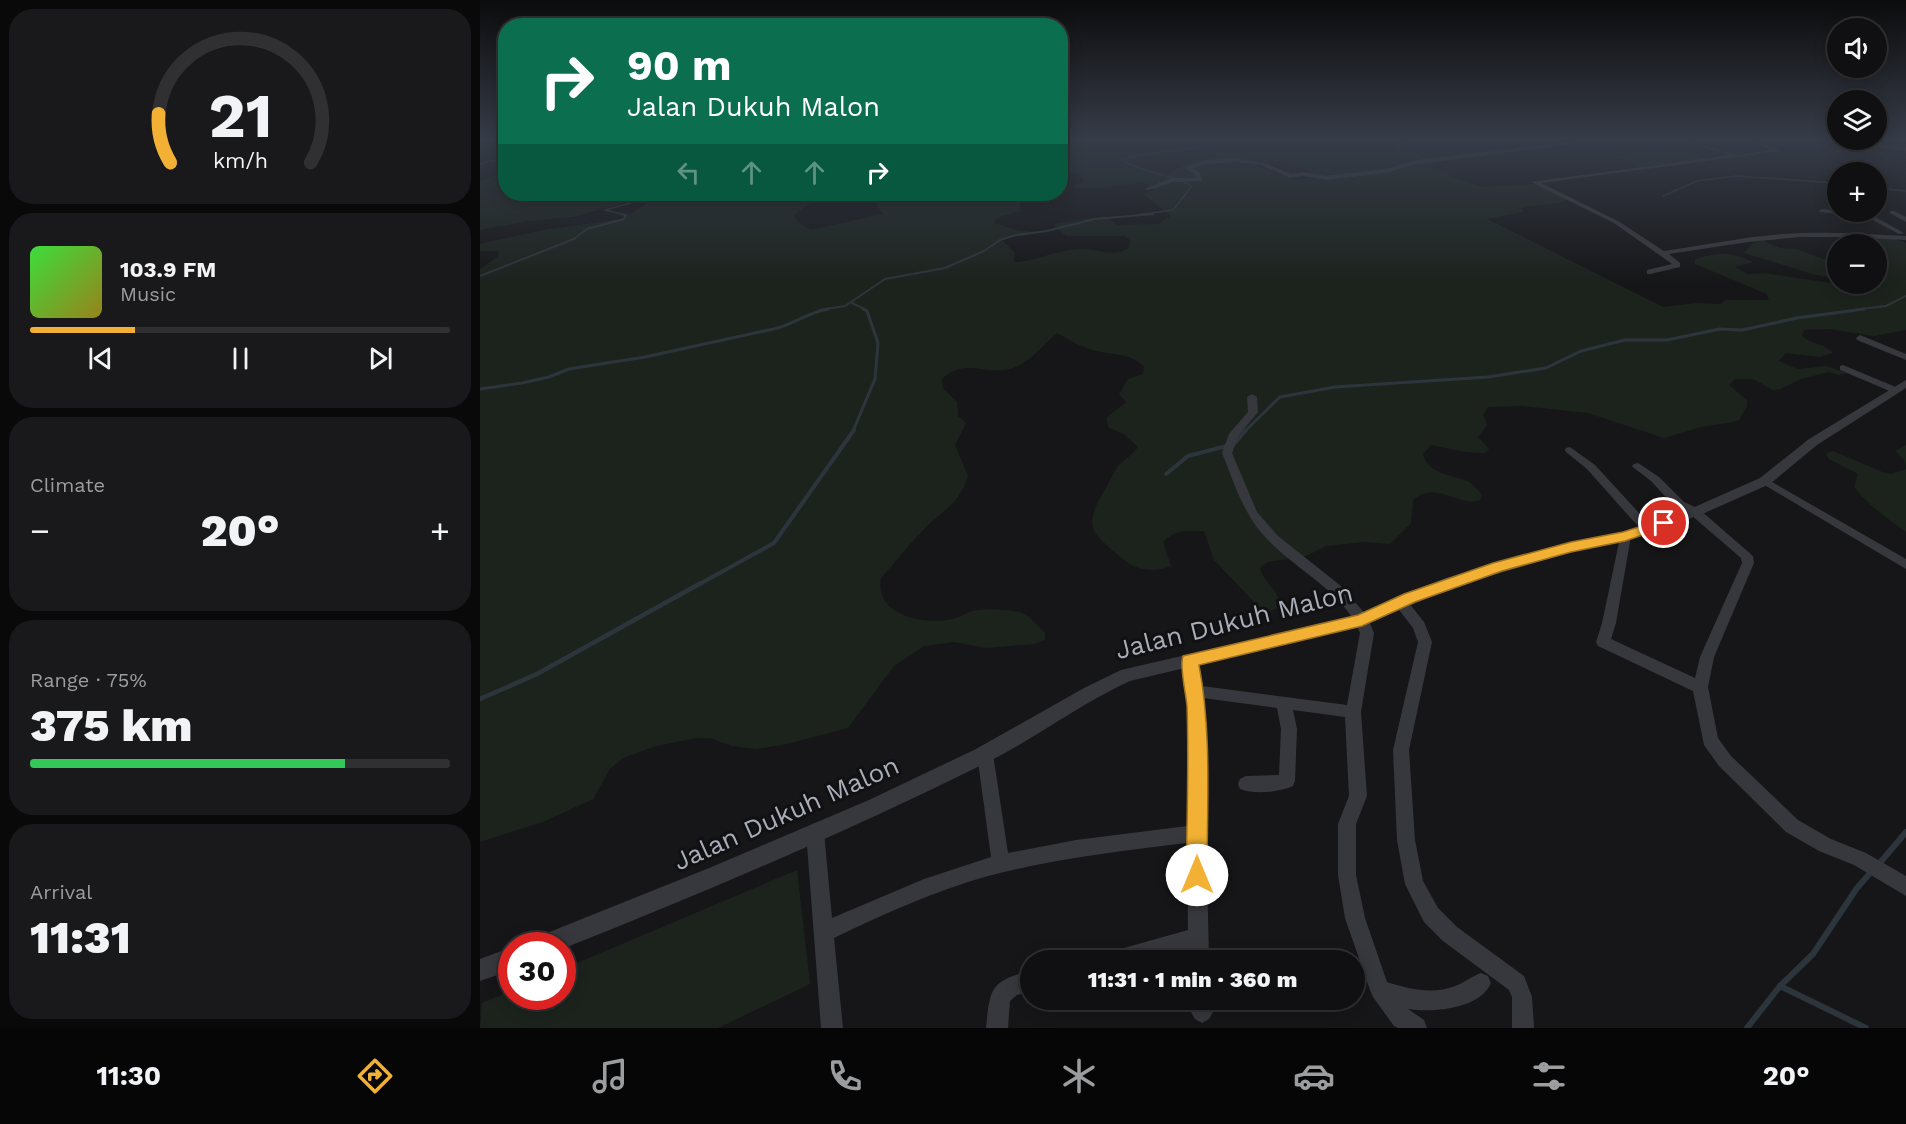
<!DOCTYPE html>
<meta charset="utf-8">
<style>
:root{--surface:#101012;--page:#19191b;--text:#f1f3f6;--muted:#9c9d9f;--line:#303032;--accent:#f2b134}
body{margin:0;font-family:"Work Sans",sans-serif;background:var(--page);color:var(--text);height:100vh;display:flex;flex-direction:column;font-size:22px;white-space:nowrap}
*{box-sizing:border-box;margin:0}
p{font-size:20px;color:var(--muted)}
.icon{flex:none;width:33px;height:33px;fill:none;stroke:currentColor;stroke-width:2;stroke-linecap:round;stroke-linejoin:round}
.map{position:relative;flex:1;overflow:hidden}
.side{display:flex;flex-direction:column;gap:9px;padding:9px;background:#09090a;width:480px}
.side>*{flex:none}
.banner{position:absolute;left:18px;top:18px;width:570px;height:183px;border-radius:24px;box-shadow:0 3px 15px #0003,0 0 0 2px var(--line);background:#0b6e4f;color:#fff;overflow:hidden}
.buttons{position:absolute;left:1347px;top:18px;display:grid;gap:12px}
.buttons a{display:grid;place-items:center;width:60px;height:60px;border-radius:50%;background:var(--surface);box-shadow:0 3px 15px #0003,0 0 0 2px var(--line);font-size:30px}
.speed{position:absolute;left:18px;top:932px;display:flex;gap:12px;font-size:30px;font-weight:700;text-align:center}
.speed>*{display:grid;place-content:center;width:78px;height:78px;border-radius:50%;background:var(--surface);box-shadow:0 3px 15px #0003,0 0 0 2px var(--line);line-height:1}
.speed .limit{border:9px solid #d22;background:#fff;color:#111}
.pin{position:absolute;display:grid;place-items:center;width:51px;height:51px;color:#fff;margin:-26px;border:3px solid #fff;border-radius:50%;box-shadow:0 2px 6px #0007}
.me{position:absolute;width:66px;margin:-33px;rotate:0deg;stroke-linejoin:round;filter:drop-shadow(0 0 4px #0008)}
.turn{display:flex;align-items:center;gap:21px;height:126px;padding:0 30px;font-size:27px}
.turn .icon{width:78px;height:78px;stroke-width:2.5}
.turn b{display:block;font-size:42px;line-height:51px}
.lanes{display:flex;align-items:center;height:57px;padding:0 30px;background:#0003;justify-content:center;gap:30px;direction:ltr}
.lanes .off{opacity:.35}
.big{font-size:45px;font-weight:800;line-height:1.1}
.side .card{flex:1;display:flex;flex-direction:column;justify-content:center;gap:9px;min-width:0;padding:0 21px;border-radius:24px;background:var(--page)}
.side .dial{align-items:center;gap:0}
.dial svg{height:156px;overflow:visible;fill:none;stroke:var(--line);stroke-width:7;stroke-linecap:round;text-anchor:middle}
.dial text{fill:var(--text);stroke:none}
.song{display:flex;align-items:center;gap:18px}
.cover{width:72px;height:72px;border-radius:9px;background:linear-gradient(135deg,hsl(120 70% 55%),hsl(50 70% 35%))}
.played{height:6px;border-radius:3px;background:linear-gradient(90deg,var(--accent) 25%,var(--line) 25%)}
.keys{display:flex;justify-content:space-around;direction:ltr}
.heat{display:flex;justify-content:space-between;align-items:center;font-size:33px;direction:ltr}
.charge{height:9px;border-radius:4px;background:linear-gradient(90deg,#34c759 75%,var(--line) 0)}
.trip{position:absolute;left:540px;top:950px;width:345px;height:60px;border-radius:30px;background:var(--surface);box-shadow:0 3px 15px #0003,0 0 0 2px var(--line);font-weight:800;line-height:60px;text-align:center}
.tabs{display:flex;height:96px;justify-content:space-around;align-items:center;background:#060607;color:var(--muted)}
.tabs .icon{width:42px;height:42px}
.tabs .active{color:var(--accent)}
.tabs b{font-size:27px;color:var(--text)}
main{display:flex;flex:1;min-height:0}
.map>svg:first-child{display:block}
.green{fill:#1c231d;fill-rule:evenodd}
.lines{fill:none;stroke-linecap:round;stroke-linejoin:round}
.stream-far5{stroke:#2c353c;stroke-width:1.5}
.stream-far4{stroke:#2c353c;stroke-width:2}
.stream-far3{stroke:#2c353c;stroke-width:3}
.stream-far2{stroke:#2c353c;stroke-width:4}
.stream-far1{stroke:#2c353c;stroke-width:4.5}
.stream{stroke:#2c353c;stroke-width:6}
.minor{fill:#37383d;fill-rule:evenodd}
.tertiary{fill:#37383d;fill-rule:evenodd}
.route{fill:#f2b134;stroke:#9d7322;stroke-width:1.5}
.labels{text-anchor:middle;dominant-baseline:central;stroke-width:6;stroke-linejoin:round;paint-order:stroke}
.near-street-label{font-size:26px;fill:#a8adb8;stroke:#111113}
</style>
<main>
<section class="side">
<div class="card dial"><svg viewBox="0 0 100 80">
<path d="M14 69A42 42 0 1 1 86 69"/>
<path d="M14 69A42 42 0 0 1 8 44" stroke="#f2b134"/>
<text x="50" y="56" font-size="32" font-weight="700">21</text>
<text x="50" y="72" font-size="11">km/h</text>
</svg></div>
<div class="card">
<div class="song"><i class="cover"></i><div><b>103.9 FM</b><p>Music</p></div></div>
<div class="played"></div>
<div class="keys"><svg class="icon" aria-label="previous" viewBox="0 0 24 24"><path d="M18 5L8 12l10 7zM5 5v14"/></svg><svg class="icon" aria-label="pause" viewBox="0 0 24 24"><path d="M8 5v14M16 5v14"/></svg><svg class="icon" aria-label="next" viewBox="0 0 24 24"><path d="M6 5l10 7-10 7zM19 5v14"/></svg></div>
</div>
<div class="card"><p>Climate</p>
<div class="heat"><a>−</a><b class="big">20°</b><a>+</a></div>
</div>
<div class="card"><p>Range · 75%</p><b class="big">375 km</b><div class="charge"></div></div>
<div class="card"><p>Arrival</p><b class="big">11:31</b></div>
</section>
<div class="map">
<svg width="1426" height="1028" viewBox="0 0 1426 1028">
<rect width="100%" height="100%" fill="#161618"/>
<g class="green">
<path d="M581 140H718L717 148 678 156H659L654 161 663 169 690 174 709 160 732 158 741 148 755 140H888L896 146 908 148 912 142 918 140H959L958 144 965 149C952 153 937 146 925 150L960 162 953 169 1001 187 1060 184 1089 199 1079 203 1043 207 1041 208 1043 212 1007 219 1183 307 1217 303 1240 304 1246 300H1289L1287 294 1215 264V259C1239 252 1251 252 1273 262L1255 267 1267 274 1284 273 1358 284H1396V244H1368L1362 239C1383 237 1407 234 1426 243V330L1394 336 1349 329 1324 330 1322 336C1331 344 1346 344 1353 353L1340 357 1306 353 1299 361 1317 369 1346 366 1367 373 1359 375 1349 372 1321 379 1300 389 1293 390 1273 379H1255L1249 385 1267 400V406L1259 420 1254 422 1221 427 1184 438 1108 413 1041 406 1008 407 1003 415 1007 425 998 437 1009 449 1005 453 986 452 951 445 943 454C946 473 972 475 987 481 992 483 997 490 1002 494L1000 500C977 508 957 479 933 500L931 523 910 544 884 542 846 546 826 556 788 562 780 567C783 583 800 590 800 607L790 611 779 607 734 560 724 531C706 531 695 529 683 542L691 566C675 573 656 571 643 559 612 533 602 529 624 491 629 483 633 473 638 466 645 459 652 455 658 447L644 434 629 428 626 418 646 402 639 394 648 379 663 374 664 367C652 354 637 355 621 352 605 349 591 341 577 333 564 344 549 363 533 368 506 377 485 356 461 380L463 388 477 402 478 416 486 423 475 445 488 476C478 505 468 506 448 525 431 542 416 561 401 578 394 616 444 625 472 619 481 617 489 611 498 610 509 608 530 610 540 612 549 614 558 627 565 633V640L554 644 506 648 474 642 444 646 414 666 368 728 307 744 277 749 252 746 230 738H216L176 746 143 758 130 769 113 799 63 822 0 842V269L18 256 19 251H0V244L63 230 141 219 170 202 200 194H312L322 199 335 200 314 215 318 222 330 230 403 214 395 203 406 201 416 194H521L525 196 536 197 540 205V211L517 218 514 223 536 230 553 232 550 235 520 238 535 253 534 262C553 262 577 250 599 249 616 248 632 258 649 248L650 240 645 236H586L573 225 578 223 625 216 638 225 678 224 691 216 663 194 675 190 663 182 626 188H595L593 185 606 181 598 173 581 172ZM792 160 810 164 841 177 813 180 773 164Z"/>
<path d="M1196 149 1226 159 1160 167 1131 156Z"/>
<path d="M25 171 26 194H176L93 217 48 221 0 230V181Z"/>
<path d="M1284 241 1300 248 1317 249 1357 264V273L1352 278 1336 275 1264 253 1274 242Z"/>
<path d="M1426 445V532C1409 520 1387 504 1374 487L1378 474 1349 459 1346 453 1353 451 1405 473 1411 474 1426 469 1425 461 1415 451Z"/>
<path d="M317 870 330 984 238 1028H0L2 1003 31 991 32 996H82L83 969Z"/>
</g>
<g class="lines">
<g class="stream-far5">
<path d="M919 152 917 145 942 140"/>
<path d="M0 164 26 157"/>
<path d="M1396 188 1426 191"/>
<path d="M1183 196 1217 181 1256 176 1358 183"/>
<path d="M146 215 125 210 184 194"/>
<path d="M657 215 693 210 712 186C690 173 664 174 642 160L658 155 721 147 725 140"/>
</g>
<g class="stream-far4">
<path d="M0 276 94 239 107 229 144 219 146 215 141 214"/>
<path d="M372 303 386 310"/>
<path d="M339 310 365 306 405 279 465 268 504 251 520 240 536 235 567 231 615 219 673 214"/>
<path d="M1373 310 1406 306 1426 296"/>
</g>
<g class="stream-far3">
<path d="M0 389 42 383 69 377 89 369 165 357 298 328C315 323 330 312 348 309"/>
<path d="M373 431 395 379 398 343 387 311 383 309"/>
<path d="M765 431 800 397 855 387 1008 377 1066 368 1101 351 1145 340H1187L1240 329 1262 330 1317 318 1384 309"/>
</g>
<g class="stream-far2">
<path d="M754 444 766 430"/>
<path d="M686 474 708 456 747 446"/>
<path d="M218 585 294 543 374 430"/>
</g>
<path class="stream-far1" d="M0 699 57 674 221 583"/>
<g class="stream">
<path d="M1399 864 1426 832"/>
<path d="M1300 986 1386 1028"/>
<path d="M1267 1028 1300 986 1333 954 1377 888 1392 871"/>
</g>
<g class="minor">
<path d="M1104 140H1127L937 164 905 173 846 180 823 176 810 178 781 165 755 162 727 164 712 168 720 173 722 181 693 182 669 190 664 189 692 178H717L715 175 704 167 727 160 755 158 784 163 811 174 823 172 846 176 905 169 937 160Z"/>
<path d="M1197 140H1204L1258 155 1292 150 1264 140H1270L1302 151 1061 183 1138 221 1184 251C1224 245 1263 237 1302 234 1344 231 1385 234 1426 236V240L1360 237H1320L1268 242 1189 254 1200 263V267L1170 274H1167V270L1192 264 1134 223 1051 182 1251 155Z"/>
<path d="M1341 140 1426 147V151L1344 142Z"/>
<path d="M1342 209 1390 214 1424 233 1419 234 1387 217 1340 212 1339 211Z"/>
<path d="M1410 211H1414L1426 217V222L1410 213Z"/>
<path d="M1380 335 1426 354V360L1377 340 1376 338Z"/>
<path d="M1363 365 1418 388 1420 390 1418 392H1412L1360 370V366Z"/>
<path d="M772 394 777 397 778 412 759 435 752 453 777 512 798 536 861 586 887 616 894 633 881 712 887 796 876 824V875L885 918 907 982C929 989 953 995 975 986 984 983 992 976 1001 973L1008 976 1011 983C1000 1009 953 1013 928 1009L944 1020 947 1028H918L914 1026 893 997 890 990 865 918 858 875V824L869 796 865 717 813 710 817 729 815 781 813 786C799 792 775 795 760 789L758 784 760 779 766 776 799 775 801 729 797 708 723 698 729 960H709V950L672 960H627L630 953 637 950 708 930 707 843C640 851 573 859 508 876 454 891 404 914 354 938L363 1028H341L326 832 329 826 335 823 341 826 344 832 352 918 444 879 511 857 497 754 499 749 505 747 511 749 513 754 528 853 596 840 707 826V691L702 660 704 656 709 654 714 656 722 686 867 705 880 633C864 592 819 572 790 542 764 517 755 485 742 453L749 434 768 412 767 397Z"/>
<path d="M1090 447 1115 465 1171 526 1173 529 1171 532H1163L1107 469 1086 452 1085 450 1086 448Z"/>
<path d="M1158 463 1179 477 1204 502 1219 509 1273 556 1274 563 1234 657 1228 687 1238 738 1251 756 1318 820 1351 839 1386 853 1426 876V896L1374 865 1339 851 1306 832 1239 766 1224 745 1213 691 1118 646 1116 642 1122 623 1141 533H1149L1151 536 1136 623 1131 639 1215 678 1220 657 1262 563 1261 558 1211 515 1196 508 1171 481 1154 468 1152 466 1154 464Z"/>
<path d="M1285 478 1426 559V569L1281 483 1279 481 1281 479Z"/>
<path d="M920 597 925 598 944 622 952 642 929 750 935 840 943 881 958 908 977 927 1044 976 1052 997 1054 1028H1032V997L1029 990 963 941 944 922 925 884 917 840 913 750 938 642 933 628 913 602 915 598Z"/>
<path d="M550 971V991L537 995 530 1001 528 1028H506C510 989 510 981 550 971Z"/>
<path d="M711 999H731L733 1012 729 1019 722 1023 715 1019 711 1012Z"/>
</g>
<g class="tertiary">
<path d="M1426 380V388L1337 445 1290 484 1220 515 1150 539 1092 552 976 586 882 626 650 681C600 704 557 737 508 762 369 831 226 892 82 949V945H54L57 937 229 868 389 800 496 749 604 688 641 670 878 615 924 594 966 578 1091 542 1143 532 1210 509 1280 478 1329 439Z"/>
<path d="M32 947V970L0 981V959Z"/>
</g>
</g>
<linearGradient id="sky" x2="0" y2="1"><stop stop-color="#0c0c0d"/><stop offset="0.49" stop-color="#363c48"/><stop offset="1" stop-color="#363c48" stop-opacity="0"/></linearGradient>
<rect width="1426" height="284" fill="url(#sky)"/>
<path class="route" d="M1184 519 1189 520 1191 523 1189 526 1145 541 1091 552 1022 571 935 602 882 626 719 665C732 733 727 806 727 875L724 883 717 886 709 883 706 875C707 819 709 762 707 706 706 694 699 665 703 656L878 615 924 594 1013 563 1091 542 1143 532Z"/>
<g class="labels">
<g class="near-street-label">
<text transform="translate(754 621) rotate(-14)">Jalan Dukuh Malon</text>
<text transform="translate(306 813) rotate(-24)">Jalan Dukuh Malon</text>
</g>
</g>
</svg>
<div class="buttons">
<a><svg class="icon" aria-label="sound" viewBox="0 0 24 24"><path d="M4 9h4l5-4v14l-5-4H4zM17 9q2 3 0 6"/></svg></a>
<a><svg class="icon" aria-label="layers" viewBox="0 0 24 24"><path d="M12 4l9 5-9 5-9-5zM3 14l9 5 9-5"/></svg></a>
<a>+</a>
<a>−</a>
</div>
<div class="speed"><div class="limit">30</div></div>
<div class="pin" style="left:1184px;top:523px;background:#d93025"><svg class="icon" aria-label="arrive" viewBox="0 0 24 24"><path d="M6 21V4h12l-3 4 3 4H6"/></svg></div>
<svg class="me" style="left:717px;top:875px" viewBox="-20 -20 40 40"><circle r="19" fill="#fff"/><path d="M0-13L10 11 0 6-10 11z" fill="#f2b134"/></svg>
<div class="trip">11:31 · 1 min · 360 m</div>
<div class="banner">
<div class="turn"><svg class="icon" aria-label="right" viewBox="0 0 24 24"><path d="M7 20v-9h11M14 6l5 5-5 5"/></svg><div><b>90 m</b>Jalan Dukuh Malon</div></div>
<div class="lanes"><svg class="icon off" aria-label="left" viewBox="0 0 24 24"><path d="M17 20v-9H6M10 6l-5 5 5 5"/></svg><svg class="icon off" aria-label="ahead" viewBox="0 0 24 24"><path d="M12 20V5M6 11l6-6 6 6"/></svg><svg class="icon off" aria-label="ahead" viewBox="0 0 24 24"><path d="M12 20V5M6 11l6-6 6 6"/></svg><svg class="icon" aria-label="right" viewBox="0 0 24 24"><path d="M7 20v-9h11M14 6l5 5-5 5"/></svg></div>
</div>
</div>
</main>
<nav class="tabs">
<b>11:30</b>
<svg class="icon active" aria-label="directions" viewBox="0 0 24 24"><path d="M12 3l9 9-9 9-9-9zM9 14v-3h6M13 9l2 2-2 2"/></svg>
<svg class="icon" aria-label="music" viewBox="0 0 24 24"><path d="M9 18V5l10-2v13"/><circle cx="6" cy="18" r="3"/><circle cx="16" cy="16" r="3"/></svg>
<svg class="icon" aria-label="phone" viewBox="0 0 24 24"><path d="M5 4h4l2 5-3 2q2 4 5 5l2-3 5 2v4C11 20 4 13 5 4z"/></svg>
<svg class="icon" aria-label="climate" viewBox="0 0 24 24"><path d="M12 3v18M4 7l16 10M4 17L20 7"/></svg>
<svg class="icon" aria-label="car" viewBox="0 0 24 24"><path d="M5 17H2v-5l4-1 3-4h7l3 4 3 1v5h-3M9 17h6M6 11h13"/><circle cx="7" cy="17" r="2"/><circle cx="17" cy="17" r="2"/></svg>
<svg class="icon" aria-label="filters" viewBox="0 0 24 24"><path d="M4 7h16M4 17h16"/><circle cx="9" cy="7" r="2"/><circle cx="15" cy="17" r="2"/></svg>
<b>20°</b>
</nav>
